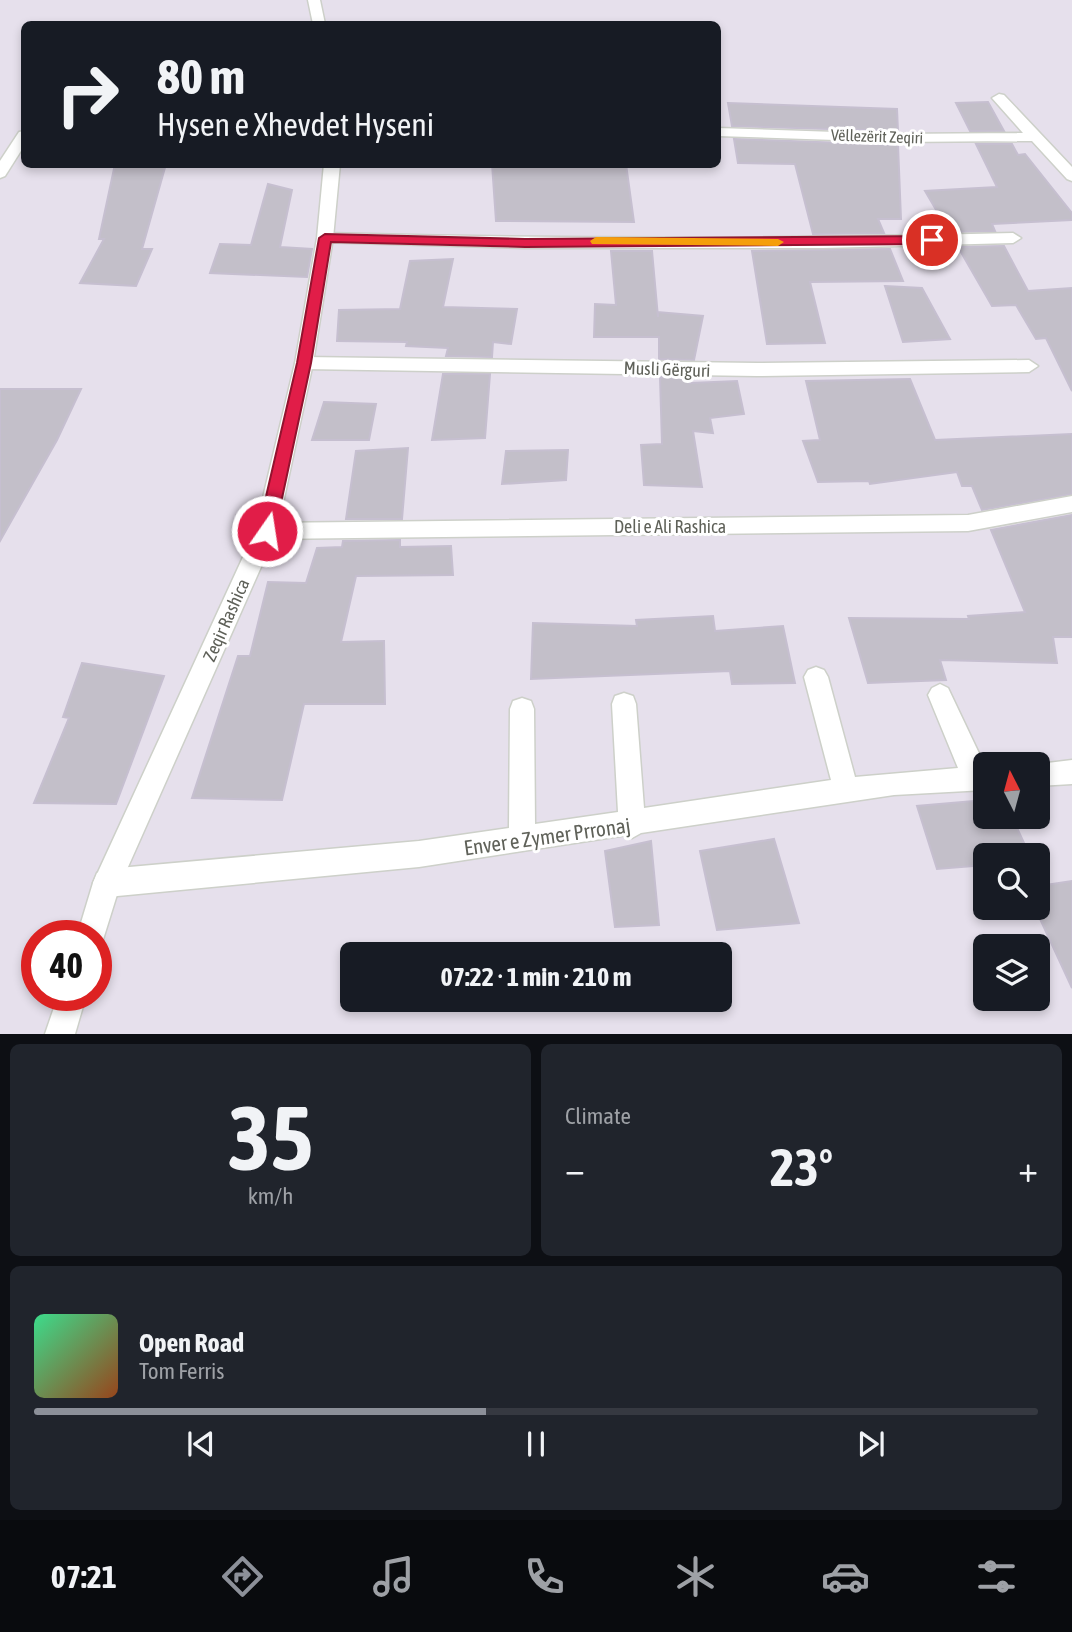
<!DOCTYPE html>
<meta charset="utf-8">
<style>
:root{--surface:#171b24;--page:#20242c;--text:#f1f3f6;--muted:#9ea1a6;--line:#363941;--accent:#8c9099}
body{margin:0;font-family:"Asap Condensed",sans-serif;background:var(--page);color:var(--text);height:100vh;display:flex;flex-direction:column;font-size:26px;white-space:nowrap}
*{box-sizing:border-box;margin:0}
p{font-size:23px;color:var(--muted)}
.icon{flex:none;width:38px;height:38px;fill:none;stroke:currentColor;stroke-width:2;stroke-linecap:round;stroke-linejoin:round}
.map{position:relative;height:1034px;overflow:hidden}
.sheet{display:flex;flex-direction:column;gap:10px;padding:10px;background:#0d0f14;flex:1}
.sheet>*{flex:none}
.guide{position:absolute;left:21px;top:21px;width:700px;height:147px;border-radius:10px;box-shadow:0 4px 10px #0003;background:#171b24;color:var(--text);overflow:hidden}
.needle{width:46px;rotate:354deg}
.buttons{position:absolute;left:973px;top:752px;display:grid;gap:14px}
.buttons a{display:grid;place-items:center;width:77px;height:77px;border-radius:10px;background:var(--surface);box-shadow:0 4px 10px #0003;font-size:35px}
.speed{position:absolute;left:21px;top:920px;display:flex;gap:14px;font-size:35px;font-weight:700;text-align:center}
.speed>*{display:grid;place-content:center;width:91px;height:91px;border-radius:50%;background:var(--surface);box-shadow:0 4px 10px #0003;line-height:1}
.speed .limit{border:10px solid #d22;background:#fff;color:#111}
.pin{position:absolute;display:grid;place-items:center;width:60px;height:60px;color:#fff;margin:-30px;border:4px solid #fff;border-radius:50%;box-shadow:0 2px 7px #0007}
.me{position:absolute;width:77px;margin:-38px;rotate:13deg;stroke-linejoin:round;filter:drop-shadow(0 0 5px #0008)}
.turn{display:flex;align-items:center;gap:24px;height:147px;padding:0 21px;font-size:32px}
.turn .icon{width:91px;height:91px;stroke-width:2.5}
.turn b{display:block;font-size:49px;line-height:60px}
.big{font-size:52px;font-weight:700;line-height:1.1}
.sheet .tile{flex:1;display:flex;flex-direction:column;justify-content:center;gap:10px;min-width:0;padding:0 24px;border-radius:10px;background:var(--page)}
.sheet .dial{align-items:center;gap:0}
.dial b{font-size:91px;line-height:1}
.song{display:flex;align-items:center;gap:21px}
.cover{width:84px;height:84px;border-radius:10px;background:linear-gradient(135deg,hsl(150 70% 55%),hsl(20 70% 35%))}
.played{height:7px;border-radius:4px;background:linear-gradient(90deg,var(--accent) 45%,var(--line) 45%)}
.keys{display:flex;justify-content:space-around;direction:ltr}
.heat{display:flex;justify-content:space-between;align-items:center;font-size:38px;direction:ltr}
.sheet .tiles{flex:1;display:grid;gap:10px;grid-template-columns:1fr 1fr}
.tile:last-child{grid-column:span 2}
.trip{position:absolute;left:340px;top:942px;width:392px;height:70px;border-radius:10px;background:var(--surface);box-shadow:0 4px 10px #0003;font-weight:700;line-height:70px;text-align:center}
.dock{display:flex;height:112px;justify-content:space-around;align-items:center;background:#090b0e;color:var(--muted)}
.dock .icon{width:49px;height:49px}
.dock .selected{color:var(--accent)}
.dock b{font-size:32px;color:var(--text)}
.map>svg:first-child{display:block}
.building{fill:#c3bfc9;stroke:#c6bfd0;stroke-width:2}
.lines{fill:none;stroke-linecap:round;stroke-linejoin:round}
.minor-casing{stroke:#cdd0c9;stroke-width:3}
.tertiary-casing{stroke:#cdd0c9;stroke-width:3}
.minor{fill:#fff;fill-rule:evenodd}
.tertiary{fill:#fff;fill-rule:evenodd}
.route{fill:#e11d48;stroke:#92132f;stroke-width:2}
.slow{fill:#f59e0b}
.labels{text-anchor:middle;dominant-baseline:central;stroke-width:6;stroke-linejoin:round;paint-order:stroke}
.far-street-label{font-size:16px;fill:#5f6159;stroke:#fff}
.street-label{font-size:18px;fill:#5f6159;stroke:#fff}
.near-street-label{font-size:21px;fill:#5f6159;stroke:#fff}
</style>
<div class="map">
<svg width="1072" height="1034" viewBox="0 0 1072 1034">
<rect width="100%" height="100%" fill="#e6e0ec"/>
<g class="building">
<path d="M988 102 1004 131H970L956 103Z"/>
<path d="M728 103 897 109 898 131 732 126Z"/>
<path d="M734 139 898 145 901 219H878L884 233 813 234 795 164 738 163Z"/>
<path d="M976 144H1012L1018 155 1025 154 1072 213V220L992 224 995 231 949 232 925 191 997 187Z"/>
<path d="M115 164H166L142 249H152L136 286 80 283 104 239H99Z"/>
<path d="M492 164H626L634 222 496 221Z"/>
<path d="M268 184 292 190 280 247 312 249 307 277 210 273 220 244 251 245Z"/>
<path d="M1004 246 1028 291 1072 288V391L1046 338 1036 339 1016 305 992 306 958 247Z"/>
<path d="M890 249 903 281 810 282 825 343 767 344 752 251Z"/>
<path d="M611 251H652L658 317V312L703 316 694 360 659 359V337H594L595 304 616 305Z"/>
<path d="M453 259 443 307 517 309 511 344 493 342 492 357 446 356 448 348 406 346 407 342 337 341 339 310 400 309 410 261Z"/>
<path d="M885 286 922 288 950 339 903 342Z"/>
<path d="M443 374H490L485 438 432 440Z"/>
<path d="M660 377 691 378 690 383 737 381 744 414 710 418 713 433 693 431 702 487 644 485 641 445 662 444Z"/>
<path d="M910 379 935 440 1072 434V494L982 510 972 486H962L957 472 870 484 869 481 818 482 803 441 820 440 806 381Z"/>
<path d="M0 389H81L57 440 0 541Z"/>
<path d="M324 402 376 404 369 440H312Z"/>
<path d="M408 448 402 519H346L356 451Z"/>
<path d="M568 450 566 480 502 484 506 451Z"/>
<path d="M1072 515V637H1053L1057 663 940 660 946 680 868 683 849 618 969 619 968 616 1025 612 991 530Z"/>
<path d="M400 540V547L451 546 453 575 356 576 341 642 384 641 385 704H304L282 800 192 798 238 656H250L268 582 306 583 317 548 342 547 343 541Z"/>
<path d="M713 616 715 631 783 626 795 683 732 684 730 671 531 679 533 623 637 626 636 620Z"/>
<path d="M82 663 164 676 116 804 34 803 69 718 63 717Z"/>
<path d="M985 800V817H1012L1030 856H985V865L937 869 917 806Z"/>
<path d="M774 839 799 923 717 930 700 851Z"/>
<path d="M651 841 659 925 615 927 605 851Z"/>
<path d="M1072 881V988L1035 908H1038V886Z"/>
</g>
<g class="lines">
<defs>
<g id="minor">
<path d="M999 94 1004 95 1072 167V181L1067 179 1032 141 895 142 718 136V128L895 134 1023 133 992 98Z"/>
<path d="M24 131V146L5 176 0 178V161L19 132Z"/>
<path d="M325 233C554 239 784 239 1013 233L1021 238 1013 243 823 248H525L319 242V234Z"/>
<path d="M304 357 757 363 1029 360 1038 366 1029 372 757 376 304 369 295 363Z"/>
<path d="M1072 496V512L968 531 266 539 258 537 255 531 258 525 266 523 968 515Z"/>
<path d="M816 667 824 670 828 677 855 777 958 768 928 695 932 688 940 684 948 688 985 766V790L894 795 641 833 632 838 627 835 419 867 107 897 97 893 93 883 97 873 107 869 419 841 509 828 510 709 513 701 522 698 531 701 534 709 535 824 618 812 612 704 615 696 624 693 633 696 636 704 644 808 831 780 804 677 808 670Z"/>
<path d="M1072 760V784L1038 786V765H1031Z"/>
</g>
<g id="tertiary">
<path d="M308 0H320L325 24H313Z"/>
<path d="M324 164H340L333 238 313 363 277 531 120 885 101 946 96 948V936H77L93 883 255 531 295 363 317 238Z"/>
<path d="M58 996H86L75 1034H45Z"/>
</g>
</defs>
<use href="#minor" class="minor-casing"/>
<use href="#tertiary" class="tertiary-casing"/>
<use href="#minor" class="minor"/>
<use href="#tertiary" class="tertiary"/>
</g>
<path class="route" d="M325 234 525 239 932 236 938 240 932 244 525 247 331 242 311 363 275 531 267 537 258 531 297 363 319 238Z"/>
<path class="slow" d="M596 237 778 239 784 242 778 246 592 244 590 241Z"/>
<g class="labels">
<g class="far-street-label">
<text transform="translate(877 136) rotate(2)">Vëllezërit Zeqiri</text>
</g>
<g class="street-label">
<text transform="translate(667 369) rotate(2)">Musli Gërguri</text>
<text x="670" y="526">Deli e Ali Rashica</text>
<text transform="translate(226 620) rotate(-66)">Zeqir Rashica</text>
</g>
<g class="near-street-label">
<text transform="translate(547 836) rotate(-8)">Enver e Zymer Prronaj</text>
</g>
</g>
</svg>
<div class="buttons">
<a><svg class="needle" viewBox="-14 -14 28 28"><path d="M0-13l5 13h-10z" fill="#e53935"/><path d="M0 13l5-13h-10z" fill="#9ea1a6"/></svg></a>
<a><svg class="icon" aria-label="search" viewBox="0 0 24 24"><circle cx="10" cy="10" r="6"/><path d="M15 15l6 6"/></svg></a>
<a><svg class="icon" aria-label="layers" viewBox="0 0 24 24"><path d="M12 4l9 5-9 5-9-5zM3 14l9 5 9-5"/></svg></a>
</div>
<div class="speed"><div class="limit">40</div></div>
<div class="pin" style="left:932px;top:240px;background:#d93025"><svg class="icon" aria-label="arrive" viewBox="0 0 24 24"><path d="M6 21V4h12l-3 4 3 4H6"/></svg></div>
<svg class="me" style="left:267px;top:531px" viewBox="-20 -20 40 40"><circle r="17" fill="#e11d48" stroke="#fff" stroke-width="3"/><path d="M0-11L8 9 0 5-8 9z" fill="#fff"/></svg>
<div class="trip">07:22 · 1 min · 210 m</div>
<div class="guide">
<div class="turn"><svg class="icon" aria-label="right" viewBox="0 0 24 24"><path d="M7 20v-9h11M14 6l5 5-5 5"/></svg><div><b>80 m</b>Hysen e Xhevdet Hyseni</div></div>
</div>
</div>
<section class="sheet">
<div class="tiles">
<div class="tile dial"><b>35</b><p>km/h</p></div>
<div class="tile"><p>Climate</p>
<div class="heat"><a>−</a><b class="big">23°</b><a>+</a></div>
</div>
<div class="tile">
<div class="song"><i class="cover"></i><div><b>Open Road</b><p>Tom Ferris</p></div></div>
<div class="played"></div>
<div class="keys"><svg class="icon" aria-label="previous" viewBox="0 0 24 24"><path d="M18 5L8 12l10 7zM5 5v14"/></svg><svg class="icon" aria-label="pause" viewBox="0 0 24 24"><path d="M8 5v14M16 5v14"/></svg><svg class="icon" aria-label="next" viewBox="0 0 24 24"><path d="M6 5l10 7-10 7zM19 5v14"/></svg></div>
</div>
</div>
</section>
<nav class="dock">
<b>07:21</b>
<svg class="icon selected" aria-label="directions" viewBox="0 0 24 24"><path d="M12 3l9 9-9 9-9-9zM9 14v-3h6M13 9l2 2-2 2"/></svg>
<svg class="icon" aria-label="music" viewBox="0 0 24 24"><path d="M9 18V5l10-2v13"/><circle cx="6" cy="18" r="3"/><circle cx="16" cy="16" r="3"/></svg>
<svg class="icon" aria-label="phone" viewBox="0 0 24 24"><path d="M5 4h4l2 5-3 2q2 4 5 5l2-3 5 2v4C11 20 4 13 5 4z"/></svg>
<svg class="icon" aria-label="climate" viewBox="0 0 24 24"><path d="M12 3v18M4 7l16 10M4 17L20 7"/></svg>
<svg class="icon" aria-label="car" viewBox="0 0 24 24"><path d="M5 17H2v-5l4-1 3-4h7l3 4 3 1v5h-3M9 17h6M6 11h13"/><circle cx="7" cy="17" r="2"/><circle cx="17" cy="17" r="2"/></svg>
<svg class="icon" aria-label="filters" viewBox="0 0 24 24"><path d="M4 7h16M4 17h16"/><circle cx="9" cy="7" r="2"/><circle cx="15" cy="17" r="2"/></svg>
</nav>
